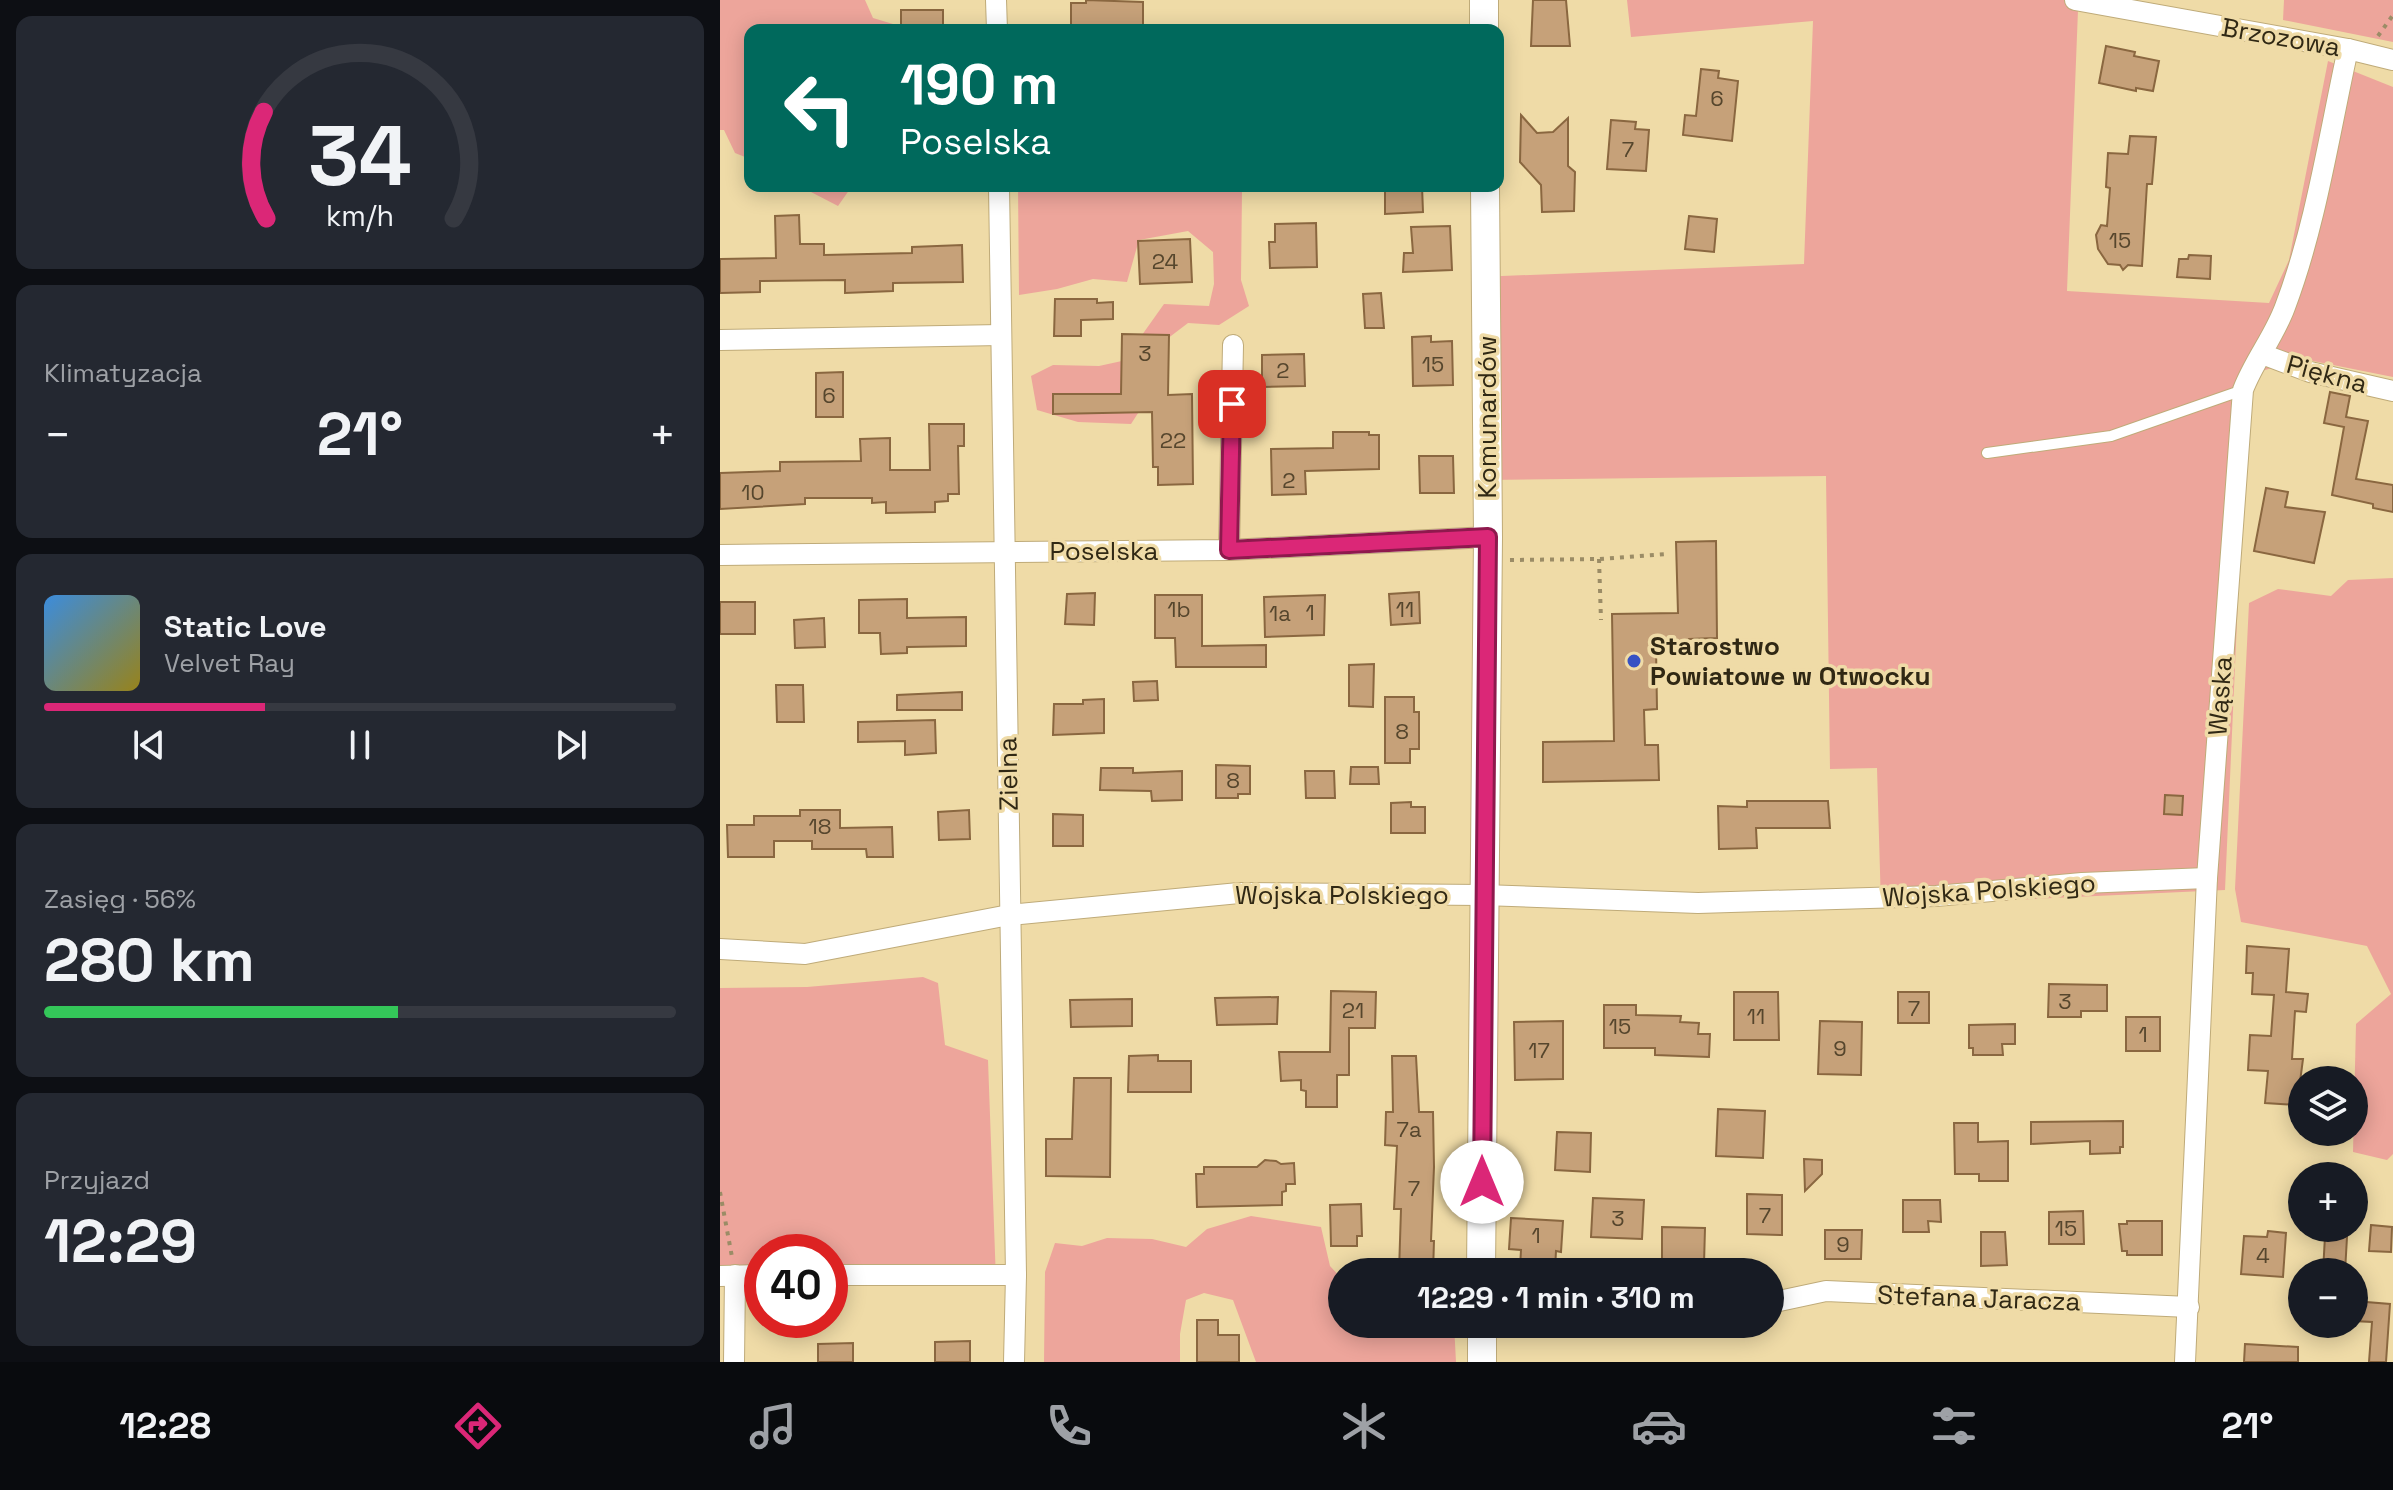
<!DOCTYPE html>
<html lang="pl">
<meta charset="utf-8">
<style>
:root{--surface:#171b24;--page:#242831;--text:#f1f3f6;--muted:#9ea1a6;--line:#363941;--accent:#db2777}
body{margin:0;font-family:"Space Grotesk",sans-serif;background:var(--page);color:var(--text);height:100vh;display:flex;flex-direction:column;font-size:30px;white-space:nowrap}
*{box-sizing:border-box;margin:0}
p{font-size:26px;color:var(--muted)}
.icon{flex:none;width:44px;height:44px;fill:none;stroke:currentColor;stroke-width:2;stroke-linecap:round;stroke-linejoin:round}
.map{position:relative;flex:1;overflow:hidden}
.panel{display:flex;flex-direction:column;gap:16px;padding:16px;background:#0d0f14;width:720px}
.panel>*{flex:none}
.top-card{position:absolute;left:24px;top:24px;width:760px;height:168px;border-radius:16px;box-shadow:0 4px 20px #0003;background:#00695c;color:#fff;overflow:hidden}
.fabs{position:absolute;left:1568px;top:1066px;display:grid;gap:16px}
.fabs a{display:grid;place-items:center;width:80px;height:80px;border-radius:50%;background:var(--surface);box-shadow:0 4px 20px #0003;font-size:40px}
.speed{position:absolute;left:24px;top:1234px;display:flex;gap:16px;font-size:40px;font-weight:700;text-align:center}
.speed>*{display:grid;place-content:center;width:104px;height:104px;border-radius:50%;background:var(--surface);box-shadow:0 4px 20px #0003;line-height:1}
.speed .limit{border:12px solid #d22;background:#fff;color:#111}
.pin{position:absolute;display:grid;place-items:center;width:68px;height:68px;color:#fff;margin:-34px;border-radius:16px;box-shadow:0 4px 12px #0006}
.me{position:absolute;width:88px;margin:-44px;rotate:0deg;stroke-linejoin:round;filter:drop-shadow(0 0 6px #0008)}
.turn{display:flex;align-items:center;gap:28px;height:168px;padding:0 24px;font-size:36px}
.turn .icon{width:104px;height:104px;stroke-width:2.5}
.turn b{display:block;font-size:56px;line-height:68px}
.big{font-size:60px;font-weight:800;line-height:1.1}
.panel .tile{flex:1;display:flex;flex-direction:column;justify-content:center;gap:12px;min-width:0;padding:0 28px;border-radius:16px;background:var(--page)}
.panel .dial{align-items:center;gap:0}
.dial svg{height:208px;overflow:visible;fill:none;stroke:var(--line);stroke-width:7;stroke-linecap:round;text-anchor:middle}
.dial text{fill:var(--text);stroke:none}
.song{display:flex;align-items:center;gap:24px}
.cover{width:96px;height:96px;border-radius:12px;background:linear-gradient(135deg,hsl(210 70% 55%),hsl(50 70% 35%))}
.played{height:8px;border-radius:4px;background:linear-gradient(90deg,var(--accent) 35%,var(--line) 35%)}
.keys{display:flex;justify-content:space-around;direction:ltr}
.heat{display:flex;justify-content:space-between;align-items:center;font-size:44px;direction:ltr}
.charge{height:12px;border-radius:6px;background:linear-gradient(90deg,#34c759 56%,var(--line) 0)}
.trip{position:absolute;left:608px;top:1258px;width:456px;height:80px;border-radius:40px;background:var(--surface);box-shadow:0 4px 20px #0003;font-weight:800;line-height:80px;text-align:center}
.tab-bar{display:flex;height:128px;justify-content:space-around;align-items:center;background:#090b0e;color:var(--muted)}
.tab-bar .icon{width:56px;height:56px}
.tab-bar .selected{color:var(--accent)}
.tab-bar b{font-size:36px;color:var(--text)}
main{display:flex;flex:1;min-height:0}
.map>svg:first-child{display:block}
.green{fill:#eda59b}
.building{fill:#c6a179;stroke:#8a6740;stroke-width:2}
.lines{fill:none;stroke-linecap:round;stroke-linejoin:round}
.lane-casing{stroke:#bfab79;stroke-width:12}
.street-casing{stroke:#bfab79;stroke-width:22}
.secondary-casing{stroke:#bfab79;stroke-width:30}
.path{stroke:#9b8c66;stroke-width:4;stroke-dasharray:4 6;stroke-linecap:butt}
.lane{stroke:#fff;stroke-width:10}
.street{stroke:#fff;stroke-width:20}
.secondary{stroke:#fff;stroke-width:28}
.route-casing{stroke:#8e194d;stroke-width:20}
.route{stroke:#db2777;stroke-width:14}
.poi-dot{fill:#3752c3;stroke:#efdba7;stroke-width:3}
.labels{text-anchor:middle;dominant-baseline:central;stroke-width:7;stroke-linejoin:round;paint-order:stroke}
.number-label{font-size:22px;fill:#56462d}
.street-label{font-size:26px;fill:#302814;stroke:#efdba7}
.poi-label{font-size:26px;font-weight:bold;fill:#302814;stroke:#efdba7;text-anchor:start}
</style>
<main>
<section class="panel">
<div class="tile dial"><svg viewBox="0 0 100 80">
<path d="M14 69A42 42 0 1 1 86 69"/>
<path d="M14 69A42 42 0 0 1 13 28" stroke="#db2777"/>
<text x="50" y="56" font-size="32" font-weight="700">34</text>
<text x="50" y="72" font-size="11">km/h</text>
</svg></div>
<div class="tile"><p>Klimatyzacja</p>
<div class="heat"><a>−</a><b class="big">21°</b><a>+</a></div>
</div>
<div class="tile">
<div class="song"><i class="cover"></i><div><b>Static Love</b><p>Velvet Ray</p></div></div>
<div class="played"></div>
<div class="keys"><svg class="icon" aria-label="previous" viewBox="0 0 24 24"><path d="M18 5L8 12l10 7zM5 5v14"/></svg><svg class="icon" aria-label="pause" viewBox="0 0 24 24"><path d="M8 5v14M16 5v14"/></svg><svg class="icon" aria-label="next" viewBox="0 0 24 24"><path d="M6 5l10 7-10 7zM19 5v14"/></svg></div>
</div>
<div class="tile"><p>Zasięg · 56%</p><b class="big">280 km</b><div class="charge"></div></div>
<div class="tile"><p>Przyjazd</p><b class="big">12:29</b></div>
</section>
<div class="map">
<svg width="1673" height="1362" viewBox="0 0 1673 1362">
<rect width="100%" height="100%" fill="#efdba7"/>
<g class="green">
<path d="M0 0H145L153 18 173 24 172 30H30V159L15 153 4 130H0Z"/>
<path d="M907 0H1410L1358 10 1347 291 1549 303 1569 260 1608 61 1673 87V377L1583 359 1528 375 1505 890 1161 906 1157 768 1110 769 1106 476 768 480 758 277 1084 264 1093 21 911 37Z"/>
<path d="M1564 0H1673V42L1563 20Z"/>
<path d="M73 186H132L118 206 91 192Z"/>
<path d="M298 186H515L522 191 521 280 529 306 499 325 468 323 447 339 449 365 411 424 358 422 317 410 311 376 333 365 379 366 411 359 422 335 444 304 489 306 494 284 493 252 468 231 419 240 407 282 373 279 337 289 299 295Z"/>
<path d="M1673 578V1154L1667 1160 1633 1152 1636 1024 1671 994 1647 946 1521 922 1515 889 1529 603 1558 589 1611 596 1628 580Z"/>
<path d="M203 977 218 983 225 1045 268 1060 276 1281 110 1284V1252H42V1285L0 1286V988L87 987Z"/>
<path d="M531 1216 601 1227 610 1266 622 1279V1324H734L736 1362H536L513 1300 484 1293 466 1300 460 1334V1362H324L325 1272 335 1243 362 1246 387 1238 432 1239 466 1247 487 1229Z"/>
</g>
<g class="building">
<path d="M366 0 423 2V30H351V3H366Z"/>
<path d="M813 0H846L850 46H811Z"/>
<rect x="181" y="10" width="42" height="20"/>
<path d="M1386 46 1415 52 1414 56 1439 61 1433 91 1416 88V91L1379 83Z"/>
<path d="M981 69 999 71 998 78 1018 81 1012 141 963 135 965 115 976 116Z"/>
<path d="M801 115 817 133 833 132 848 118V166L855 172 854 211 822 212 821 185 800 162Z"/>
<path d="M891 120 916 122 915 129 929 130 926 171 887 169Z"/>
<path d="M1410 136 1436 137 1432 184H1427L1422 266 1408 265 1403 270 1400 265 1388 264 1378 249 1376 235 1381 225 1387 226 1390 188 1386 187 1388 153 1408 154Z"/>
<path d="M702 186 703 212 665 214V187Z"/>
<path d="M79 215 80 244H104V255L192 253V247L242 245 243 282 173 283V291L125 293V280L40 281V292L0 293V259L56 258 55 216Z"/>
<path d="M969 216 997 219 994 252 965 249Z"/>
<path d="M596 223 597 267 550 268 549 242H555V224Z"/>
<path d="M730 226 732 270 683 272 684 253H693L691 227Z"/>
<path d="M470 239 472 282 420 284 418 241Z"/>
<path d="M1469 255 1491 256 1490 279 1457 277 1459 259H1468Z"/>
<path d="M661 293 664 328H645L643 294Z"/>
<path d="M335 299H377V303L393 302V319L361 320V336H334Z"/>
<path d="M402 334 449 335 448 395 472 394 473 484 438 485V467H433L432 412 333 414V394H401Z"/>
<path d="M711 336V342L732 341 733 385 693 386 692 337Z"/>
<path d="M584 354 585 386 542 387V355Z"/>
<path d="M123 372V417H96V373Z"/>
<path d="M1610 392 1630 396 1626 417 1648 421 1636 479 1673 485V512L1653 508V504L1612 495 1624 427 1604 423Z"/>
<path d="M209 424H244V446H238L239 494H228V501L215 502V512L166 513V502L152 503V498H85V504L0 509V473L60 471V462L141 461 140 439 170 438V470H210Z"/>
<path d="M613 432H649V435H659V469L585 471 586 494 552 495 551 449 613 448Z"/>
<path d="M699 456H733L734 493H700Z"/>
<path d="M1546 488 1568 492 1565 507 1605 512 1594 563 1534 551Z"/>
<path d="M996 541 997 638 969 639 965 646 936 647 937 709 924 710 925 745H938L939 780 823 782V742L894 741 892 614 958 613 956 542Z"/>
<path d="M699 592 700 623 671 625 669 594Z"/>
<path d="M375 593 374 625 345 624 347 594Z"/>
<path d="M435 595H482V646L546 645V667H456L455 638H435Z"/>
<path d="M605 595 604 635 545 637 544 597Z"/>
<path d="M187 599V618L246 617V646L187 647V653L161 654 160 633H139V600Z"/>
<rect x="0" y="602" width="35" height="32"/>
<path d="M104 618 105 647 75 648 74 620Z"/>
<path d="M654 664 653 707 629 706V665Z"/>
<path d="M437 681 438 700 414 701 413 682Z"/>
<path d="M56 685H83L84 722H57Z"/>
<path d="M242 692V710H177V695Z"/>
<path d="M665 697H694V712H699V749H690V763H665Z"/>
<path d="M384 699V733L333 735 334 704H363V700Z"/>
<path d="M215 720 216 753 185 755V741L138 742V722Z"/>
<path d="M496 765 530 766V794H518V798H496Z"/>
<path d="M631 767H658L659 784H630Z"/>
<path d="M381 768H413V773L462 771V800L432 801 431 791 380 790Z"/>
<path d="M585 771H614L615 798H586Z"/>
<path d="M1445 795 1463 796 1462 815 1444 814Z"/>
<path d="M1027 801H1108L1110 828H1036L1037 848 999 849 998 806 1027 807Z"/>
<path d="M691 802V807H705V833H671V803Z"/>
<path d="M80 810H120V828L172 827 173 857H147L146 849H92V841H54V857H8L7 825H34V816H80Z"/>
<path d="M249 810 250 839 219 840 218 812Z"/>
<path d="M333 814 363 815V846H333Z"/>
<path d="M1527 946 1569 949 1566 992 1588 994 1586 1012 1575 1011 1572 1059H1583L1577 1105 1545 1103 1548 1071 1528 1070 1530 1035 1551 1036 1554 995 1532 994 1533 973H1526Z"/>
<path d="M1329 984 1387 985V1011H1361V1017H1328Z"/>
<path d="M611 991 656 992 655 1028H629V1075H617V1107H586V1091L581 1090V1080L561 1081 559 1052H610Z"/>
<path d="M1014 992H1058L1059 1040H1014Z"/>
<rect x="1178" y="992" width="31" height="31"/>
<path d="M558 997 557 1024 497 1025 495 998Z"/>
<path d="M412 999V1026L351 1027 350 1000Z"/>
<path d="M884 1005H916V1015L961 1016 960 1022 979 1023 978 1034H990L989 1057 935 1055V1048H884Z"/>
<rect x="1406" y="1017" width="34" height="34"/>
<path d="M843 1021V1079L795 1080 794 1022Z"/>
<path d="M1100 1021 1142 1022 1141 1075 1098 1074Z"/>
<path d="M1295 1024V1044H1282L1283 1055H1253V1048H1249V1025Z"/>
<path d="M438 1055V1061H471V1092H408L409 1056Z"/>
<path d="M672 1056H696L699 1112H713L714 1167 711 1241H714L713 1272H679L681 1209H674L677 1146 665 1145 666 1112H673Z"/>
<path d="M354 1078H391L390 1177 326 1176V1139H352Z"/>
<path d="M998 1109 1045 1111 1043 1158 996 1156Z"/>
<path d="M1403 1121V1147H1400V1153L1370 1154V1141L1311 1144V1122Z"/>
<path d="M1234 1123H1258V1142L1288 1141V1181H1259V1174H1235Z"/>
<path d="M837 1132 871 1133 870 1172 835 1170Z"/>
<path d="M1084 1159 1102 1160V1174L1085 1191Z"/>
<path d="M545 1160 556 1161 561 1164 574 1163 575 1184H566V1191L562 1192V1205L477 1207 476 1174H484V1167H537Z"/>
<path d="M1027 1194 1062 1195V1235L1027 1234Z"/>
<path d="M873 1198 924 1200 922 1239 871 1237Z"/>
<path d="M1183 1200H1220L1221 1222 1208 1221 1209 1232H1183Z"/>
<path d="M641 1204 642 1236H637V1246H611L610 1205Z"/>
<path d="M1363 1211 1364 1244H1329V1212Z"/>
<path d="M791 1218 843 1221 841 1252 836 1251 835 1270 800 1268 801 1250 789 1249Z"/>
<path d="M1407 1221H1442V1255H1407V1251H1402L1399 1224H1407Z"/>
<path d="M1651 1225 1672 1227 1671 1252 1649 1251Z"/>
<path d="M942 1227 985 1228 984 1264 942 1263Z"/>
<path d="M1105 1230H1142L1141 1259H1105Z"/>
<path d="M1548 1231 1566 1233 1563 1277 1521 1274 1524 1236 1547 1237Z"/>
<path d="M1261 1232H1285L1287 1265 1261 1266Z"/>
<path d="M1605 1236 1627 1237 1625 1272H1603Z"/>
<path d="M1634 1301 1670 1304 1666 1362H1649L1652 1322 1634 1321Z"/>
<path d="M477 1320H498V1335H519V1362H477Z"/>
<path d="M250 1341V1362H215V1342Z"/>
<path d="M133 1343V1362H98V1344Z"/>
<path d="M1525 1344 1578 1347V1362H1524Z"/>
</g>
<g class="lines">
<defs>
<path id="lane" d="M1267 453 1391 436 1523 390"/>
<g id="street">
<path d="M276 0 277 30"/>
<path d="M1355 0 1628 49 1673 60"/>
<path d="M279 186 296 1275 294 1362"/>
<path d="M0 340 281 335"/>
<path d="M1542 354 1590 372 1673 391"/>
<path d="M509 550 513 345"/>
<path d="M0 555 509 550 768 537"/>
<path d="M0 949 85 954 289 915 519 893 763 895 978 903 1216 896 1362 883 1487 878"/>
<path d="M110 1275H296"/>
<path d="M0 1276 42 1275"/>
<path d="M1050 1303 1106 1291 1469 1307"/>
<path d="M14 1362 15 1275"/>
<path d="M1465 1362 1487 878 1523 390C1534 361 1554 337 1565 307 1596 225 1609 135 1628 49"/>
</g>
<g id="secondary">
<path d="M764 0V30"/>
<path d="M761 1272 768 537 765 186"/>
<path d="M762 1324V1362"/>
</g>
</defs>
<use href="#lane" class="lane-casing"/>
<use href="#street" class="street-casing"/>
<use href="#secondary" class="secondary-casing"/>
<g class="path">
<path d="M1658 36 1673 15"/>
<path d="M879 559 881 620"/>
<path d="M790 560 879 559 948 554"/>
<path d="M0 1192 12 1257"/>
</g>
<use href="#lane" class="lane"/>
<use href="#street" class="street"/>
<use href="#secondary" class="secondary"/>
</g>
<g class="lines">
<defs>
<path id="route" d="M512 404 509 550 768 537 762 1182"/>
</defs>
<use href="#route" class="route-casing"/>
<use href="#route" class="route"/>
</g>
<circle class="poi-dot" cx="914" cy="661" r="8"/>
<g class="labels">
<g class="number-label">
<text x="997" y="98">6</text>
<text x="908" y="149">7</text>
<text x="1400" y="240">15</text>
<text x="445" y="261">24</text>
<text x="425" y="353">3</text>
<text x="713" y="364">15</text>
<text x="563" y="370">2</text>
<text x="109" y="395">6</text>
<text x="453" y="440">22</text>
<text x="569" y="480">2</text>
<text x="33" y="492">10</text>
<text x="459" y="609">1b</text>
<text x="685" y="609">11</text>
<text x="590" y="612">1</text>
<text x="560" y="613">1a</text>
<text x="682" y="731">8</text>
<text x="513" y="780">8</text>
<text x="100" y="826">18</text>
<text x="1345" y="1001">3</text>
<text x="1194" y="1008">7</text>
<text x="633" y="1010">21</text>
<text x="1036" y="1016">11</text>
<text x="900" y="1026">15</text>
<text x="1423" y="1034">1</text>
<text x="1120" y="1048">9</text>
<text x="819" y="1050">17</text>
<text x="689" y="1129">7a</text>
<text x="694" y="1188">7</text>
<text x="1045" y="1215">7</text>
<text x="898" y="1218">3</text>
<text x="1346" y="1228">15</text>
<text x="816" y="1235">1</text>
<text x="1123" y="1244">9</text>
<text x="1543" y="1255">4</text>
</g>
<g class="street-label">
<text transform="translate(1561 37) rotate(10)">Brzozowa</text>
<text transform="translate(1607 374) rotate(15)">Piękna</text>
<text transform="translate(767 417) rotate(-90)">Komunardów</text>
<text x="384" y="551">Poselska</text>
<text transform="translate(1500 696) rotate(-86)">Wąska</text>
<text transform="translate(288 774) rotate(-91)">Zielna</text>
<text transform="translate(1269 890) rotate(-4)">Wojska Polskiego</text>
<text x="622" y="895">Wojska Polskiego</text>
<text transform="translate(1259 1298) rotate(2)">Stefana Jaracza</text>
</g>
<g class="poi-label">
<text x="930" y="646">Starostwo<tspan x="930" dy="30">Powiatowe w Otwocku</tspan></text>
</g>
</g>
</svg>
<div class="fabs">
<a><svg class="icon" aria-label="layers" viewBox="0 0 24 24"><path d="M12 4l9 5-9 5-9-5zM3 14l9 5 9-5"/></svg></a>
<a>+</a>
<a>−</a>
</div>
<div class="speed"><div class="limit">40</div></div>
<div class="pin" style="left:512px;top:404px;background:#d93025"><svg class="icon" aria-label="arrive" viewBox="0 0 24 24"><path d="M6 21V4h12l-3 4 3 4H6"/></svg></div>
<svg class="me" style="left:762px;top:1182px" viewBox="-20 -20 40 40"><circle r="19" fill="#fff"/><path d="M0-13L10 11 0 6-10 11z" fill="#db2777"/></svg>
<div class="trip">12:29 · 1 min · 310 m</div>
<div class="top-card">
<div class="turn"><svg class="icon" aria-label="left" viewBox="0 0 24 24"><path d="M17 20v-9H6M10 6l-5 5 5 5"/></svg><div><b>190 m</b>Poselska</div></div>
</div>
</div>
</main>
<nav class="tab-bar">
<b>12:28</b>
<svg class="icon selected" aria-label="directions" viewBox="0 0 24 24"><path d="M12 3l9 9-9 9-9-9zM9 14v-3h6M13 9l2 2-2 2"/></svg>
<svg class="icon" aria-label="music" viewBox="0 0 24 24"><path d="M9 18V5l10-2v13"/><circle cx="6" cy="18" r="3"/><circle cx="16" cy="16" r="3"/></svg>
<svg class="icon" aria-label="phone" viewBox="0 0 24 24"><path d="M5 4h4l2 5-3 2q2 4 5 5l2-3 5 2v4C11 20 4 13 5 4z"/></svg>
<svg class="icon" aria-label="climate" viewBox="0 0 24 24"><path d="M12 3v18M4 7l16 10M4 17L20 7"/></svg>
<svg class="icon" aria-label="car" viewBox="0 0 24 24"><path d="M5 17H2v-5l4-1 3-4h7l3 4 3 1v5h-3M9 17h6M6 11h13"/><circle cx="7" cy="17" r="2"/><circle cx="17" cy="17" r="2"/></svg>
<svg class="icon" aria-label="filters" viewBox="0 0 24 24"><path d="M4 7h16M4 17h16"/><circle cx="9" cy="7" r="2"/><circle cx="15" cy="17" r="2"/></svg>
<b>21°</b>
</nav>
